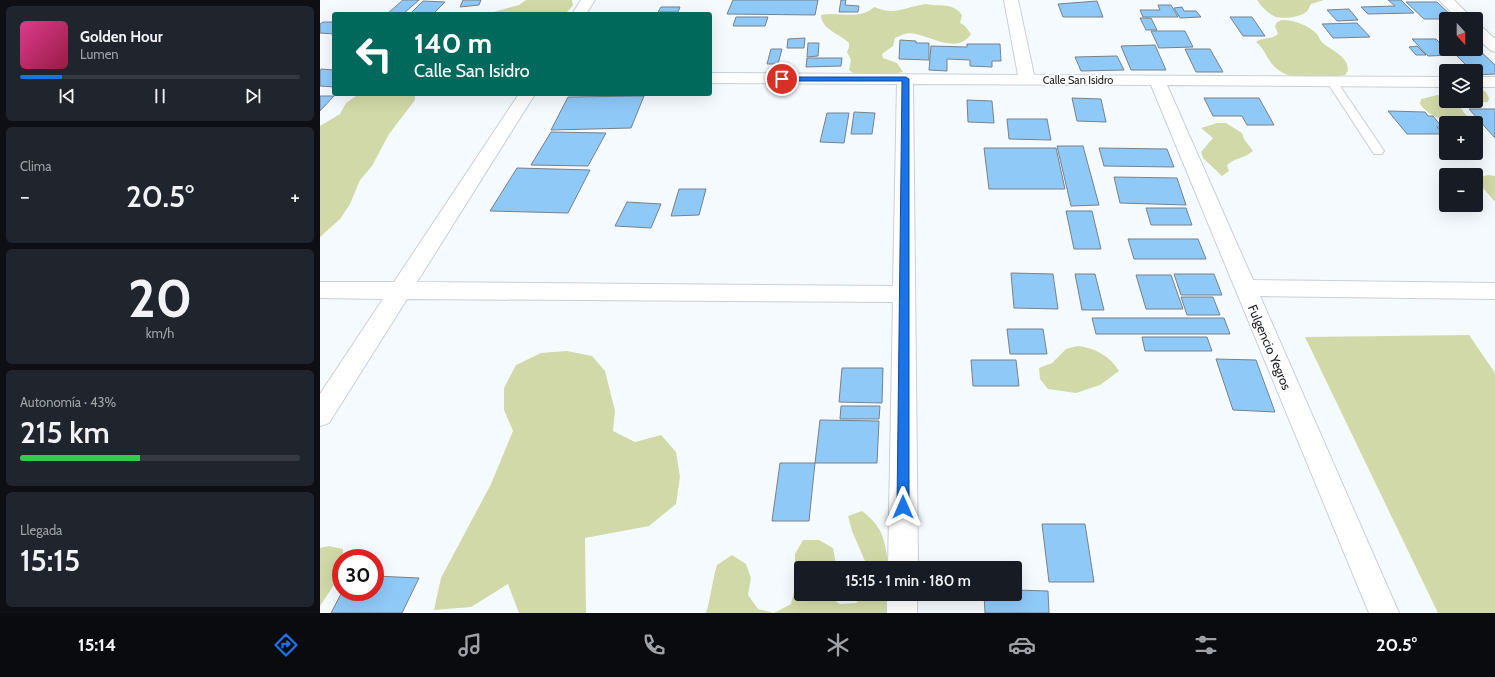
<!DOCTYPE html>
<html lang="es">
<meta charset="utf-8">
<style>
:root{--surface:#171b24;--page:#20242c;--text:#f1f3f6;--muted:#9ea1a6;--line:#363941;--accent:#1a73e8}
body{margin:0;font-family:Cabin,sans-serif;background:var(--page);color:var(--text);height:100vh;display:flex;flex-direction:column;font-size:15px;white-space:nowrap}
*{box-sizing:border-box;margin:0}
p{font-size:13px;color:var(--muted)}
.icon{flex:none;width:22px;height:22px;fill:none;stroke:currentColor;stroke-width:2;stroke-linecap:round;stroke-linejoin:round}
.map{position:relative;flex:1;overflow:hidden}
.panel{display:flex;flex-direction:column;gap:6px;padding:6px;background:#0d0f14;width:320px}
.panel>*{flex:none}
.banner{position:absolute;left:12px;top:12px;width:380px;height:84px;border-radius:4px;box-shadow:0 4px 16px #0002;background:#00695c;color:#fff;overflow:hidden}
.needle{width:26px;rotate:159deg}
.controls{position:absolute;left:1119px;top:12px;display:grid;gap:8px}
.controls a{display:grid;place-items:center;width:44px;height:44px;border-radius:4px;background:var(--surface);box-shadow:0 4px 16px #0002;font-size:20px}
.speed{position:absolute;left:12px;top:549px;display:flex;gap:8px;font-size:20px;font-weight:700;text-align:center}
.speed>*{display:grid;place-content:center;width:52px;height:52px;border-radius:50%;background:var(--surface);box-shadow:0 4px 16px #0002;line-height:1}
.speed .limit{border:6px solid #d22;background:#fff;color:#111}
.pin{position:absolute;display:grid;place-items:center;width:34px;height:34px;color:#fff;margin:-17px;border:2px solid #fff;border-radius:50%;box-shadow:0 1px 4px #0007}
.me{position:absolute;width:44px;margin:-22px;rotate:0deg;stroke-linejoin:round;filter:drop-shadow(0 0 3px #0008)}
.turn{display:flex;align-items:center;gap:14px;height:84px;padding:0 16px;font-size:18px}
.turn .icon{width:52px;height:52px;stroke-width:2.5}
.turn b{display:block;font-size:28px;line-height:34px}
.big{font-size:30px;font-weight:600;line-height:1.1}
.panel .card{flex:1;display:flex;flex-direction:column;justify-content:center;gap:6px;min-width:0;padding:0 14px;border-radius:6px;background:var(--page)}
.panel .dial{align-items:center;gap:0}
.dial b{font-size:52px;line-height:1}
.song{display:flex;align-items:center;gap:12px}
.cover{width:48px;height:48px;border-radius:6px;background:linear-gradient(135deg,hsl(330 70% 55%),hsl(340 70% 35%))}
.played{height:4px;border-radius:2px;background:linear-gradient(90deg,var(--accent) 15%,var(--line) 15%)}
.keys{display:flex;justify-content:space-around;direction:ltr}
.heat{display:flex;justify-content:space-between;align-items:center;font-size:22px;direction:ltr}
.charge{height:6px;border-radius:3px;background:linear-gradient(90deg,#34c759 43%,var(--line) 0)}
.trip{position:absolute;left:474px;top:561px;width:228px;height:40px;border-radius:4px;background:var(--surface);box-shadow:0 4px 16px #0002;font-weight:600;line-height:40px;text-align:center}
.menu{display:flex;height:64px;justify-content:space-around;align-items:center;background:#090b0e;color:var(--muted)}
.menu .icon{width:28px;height:28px}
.menu .current{color:var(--accent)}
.menu b{font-size:18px;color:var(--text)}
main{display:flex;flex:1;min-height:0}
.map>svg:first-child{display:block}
.green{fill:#d1d9a8}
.building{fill:#8fc9f8;stroke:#798188}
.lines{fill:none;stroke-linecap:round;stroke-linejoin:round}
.service-casing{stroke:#c8d0d8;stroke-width:2}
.minor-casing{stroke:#c8d0d8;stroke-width:2}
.service{fill:#fff;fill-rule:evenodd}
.minor{fill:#fff;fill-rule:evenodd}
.route{fill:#1a73e8;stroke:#114b97}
.labels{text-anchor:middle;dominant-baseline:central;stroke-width:3.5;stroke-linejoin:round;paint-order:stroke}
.far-street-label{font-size:11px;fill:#181b1e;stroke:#fff}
.street-label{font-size:13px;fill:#181b1e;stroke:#fff}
</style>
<main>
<section class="panel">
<div class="card">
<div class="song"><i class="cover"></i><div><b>Golden Hour</b><p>Lumen</p></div></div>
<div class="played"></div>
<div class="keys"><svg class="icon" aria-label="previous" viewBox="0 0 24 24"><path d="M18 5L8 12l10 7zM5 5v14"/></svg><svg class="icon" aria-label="pause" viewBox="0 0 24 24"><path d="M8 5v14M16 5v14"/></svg><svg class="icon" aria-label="next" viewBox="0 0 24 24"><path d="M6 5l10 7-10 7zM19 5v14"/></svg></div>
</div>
<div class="card"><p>Clima</p>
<div class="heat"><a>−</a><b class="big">20.5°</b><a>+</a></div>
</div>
<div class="card dial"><b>20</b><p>km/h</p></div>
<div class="card"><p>Autonomía · 43%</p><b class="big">215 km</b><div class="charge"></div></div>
<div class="card"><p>Llegada</p><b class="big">15:15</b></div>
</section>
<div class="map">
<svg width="1175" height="613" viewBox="0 0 1175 613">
<rect width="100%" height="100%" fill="#f5faff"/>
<g class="green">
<path d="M206 0H252L253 5 248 11 243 14H166L199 5Z"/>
<path d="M937 0H1004L991 4C989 7 989 10 986 12 981 17 963 19 956 17 948 14 941 6 937 0Z"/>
<path d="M606 4C619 7 633 2 642 15L640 23 645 26 651 34C637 56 608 34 590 33 585 33 580 36 575 38L573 46 562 54 563 58 577 63 583 72C566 76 542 82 529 70L531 60 527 52 529 47V43C520 34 501 29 501 15 519 11 539 21 554 7 576 16 584 7 606 4Z"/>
<path d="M962 20C974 20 988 25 997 34 999 37 1000 41 1004 44 1014 52 1028 56 1028 71L1025 75 1018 76C997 77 968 83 953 65 946 57 944 48 936 42 943 37 951 40 958 34L955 26 957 22Z"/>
<path d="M1156 87 1166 92 1169 98 1168 102 1143 104 1141 108C1146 118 1157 122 1163 131L1160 135 1156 136V123C1136 123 1113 122 1100 104L1101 99 1126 93V101H1156Z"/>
<path d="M39 94H101L95 96V100L69 134 52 166 40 180 30 204 20 219 0 237V126L20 114 26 103Z"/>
<path d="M897 123H906L922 133 924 139 933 151C925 158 915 158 907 165L909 171 902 176 883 158 881 152 893 138 881 128Z"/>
<path d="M1168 175 1175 176V202L1158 182 1160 177Z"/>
<path d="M1149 335 1175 373V613H1118L985 337Z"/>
<path d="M758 346C775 348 790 356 799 371L780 385 756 393 728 389 720 379 719 368 732 363 746 349Z"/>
<path d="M247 351 272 356 285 371 295 411 293 431 315 442 341 435 356 452 360 477 356 504 329 526 265 538 266 613H199L188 584 151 607 114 610 121 578 171 484 193 431 184 410V388L196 365 221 353Z"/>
<path d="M542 511C565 529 564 540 569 568H548L532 531 528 516Z"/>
<path d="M483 540H499L513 548 516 564 513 568H481V594H505L520 604 536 603 544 594H574L579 613H386C391 597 392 581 397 565L412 555 426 564 431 578 428 595 438 609 454 613 471 604 475 588V554Z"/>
<path d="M9 546 23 549V558H21C21 577 10 591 0 606V548Z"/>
</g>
<g class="building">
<path d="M83 0H99L83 14H67Z"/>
<path d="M143 0H161L159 5 140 7Z"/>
<path d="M413 0H498L495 15 407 14Z"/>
<path d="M521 0H526L525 5 539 6 538 12H519Z"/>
<path d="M1068 0H1081L1094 13 1048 14 1041 7 1075 6Z"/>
<path d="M103 1 125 2 113 14H90Z"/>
<path d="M777 1 783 17H743L738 4Z"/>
<path d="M1086 2H1117L1135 19H1104Z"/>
<path d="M838 5H851L858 17H823L820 10H840Z"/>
<path d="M341 7H360L358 12H338Z"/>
<path d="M862 7 864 11H876L881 17 860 18 854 8Z"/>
<path d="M1029 9 1038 20 1017 21 1007 10Z"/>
<path d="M416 17H448L445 26H413Z"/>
<path d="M910 17H932L945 36H923Z"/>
<path d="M820 18H831L837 30H826Z"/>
<path d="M3 22H14V34L0 33V24Z"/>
<path d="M1037 23 1050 37 1013 38 1002 24Z"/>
<path d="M831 31H865L873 47 839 48Z"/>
<path d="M485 38 484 48H467L468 39Z"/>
<path d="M1092 39H1116L1132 55 1108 56Z"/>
<path d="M580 40 596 41V43H609V60L579 59Z"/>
<path d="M488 43H499L498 56 487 57Z"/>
<path d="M647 44H680L681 61H672V67L650 66V60L627 59V71L609 70 611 46 647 47Z"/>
<path d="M835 45 846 70H811L801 46Z"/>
<path d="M1097 46 1106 55H1096L1089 47Z"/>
<path d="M1156 47 1175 65V74L1156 75V71H1152L1130 49H1156Z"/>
<path d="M451 49H462L458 64H447Z"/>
<path d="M865 49H890L903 72H876Z"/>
<path d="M797 56 804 70 761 71 755 57Z"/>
<path d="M487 58H522L521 66 486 67Z"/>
<path d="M1 69 14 70V87L0 86V71Z"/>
<path d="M0 96H14L0 111Z"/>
<path d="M324 96 311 128 231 130 248 97Z"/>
<path d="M752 98 781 99 786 122 757 121Z"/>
<path d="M884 98H939L954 125H927L922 116H893Z"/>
<path d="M647 100 672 101 674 123 648 122Z"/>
<path d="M1149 109H1175V138Z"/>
<path d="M1068 111 1105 112 1108 116H1113L1122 127H1117L1123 134H1087Z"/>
<path d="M534 112 555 113 552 134H531Z"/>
<path d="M507 113H529L524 143 500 142Z"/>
<path d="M687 119H727L731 140 689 139Z"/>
<path d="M231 132 286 133 268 166 211 165Z"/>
<path d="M737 146H763L779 205 751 206Z"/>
<path d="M664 148H736L745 189H669Z"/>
<path d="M779 148 847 149 854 167 784 166Z"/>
<path d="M197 168 270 170 248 213 170 211Z"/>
<path d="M794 177 857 178 866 205 800 203Z"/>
<path d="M359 189H386L379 215 351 216Z"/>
<path d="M307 202 341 204 331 228 295 226Z"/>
<path d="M826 208H866L872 225H831Z"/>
<path d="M746 211H772L781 249H754Z"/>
<path d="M808 239H878L886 259H814Z"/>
<path d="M691 273 733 274 738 309 694 308Z"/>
<path d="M755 274H775L784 310H762Z"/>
<path d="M854 274H894L902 295H861Z"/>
<path d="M816 275H851L863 309H826Z"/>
<path d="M861 297H893L900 315H867Z"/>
<path d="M772 318H904L910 334H776Z"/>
<path d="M687 329H723L727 354H690Z"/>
<path d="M822 337H887L892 351H825Z"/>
<path d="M896 359 936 360 955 412 913 410Z"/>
<path d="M651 360H696L699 386H653Z"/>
<path d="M522 368H563L562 403 519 402Z"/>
<path d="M521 406H560L559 419H520Z"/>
<path d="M500 420 559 421 557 463H495Z"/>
<path d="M460 463H495L489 521H452Z"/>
<path d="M722 524H765L774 582H729Z"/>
<path d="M55 576 99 578 82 613H11L22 592H55Z"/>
<path d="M695 590 728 591 729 613H665L664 594H695Z"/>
</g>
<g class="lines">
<defs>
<path id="service" d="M1012 79 1016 80 1062 148 1064 151 1062 154H1054L1007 82Z"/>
<g id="minor">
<path d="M261 0H275L266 14H252Z"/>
<path d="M684 0H698L714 75 1126 77V87L847 85 933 280 1175 283V299L940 296 1079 613H1049L831 85 593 84 598 568H568L573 302 87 299 9 423 0 426V394L63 299 0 298V282H74L199 94H215L97 282 573 286 577 84 390 83V73L698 75Z"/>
<path d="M1119 0H1134L1153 19H1138Z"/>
<path d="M1156 25 1161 26 1175 39V52L1170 50 1156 37Z"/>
<rect x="1156" y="77" width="19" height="10"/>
<rect x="567" y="594" width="30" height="19"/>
</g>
</defs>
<use href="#service" class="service-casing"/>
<use href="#minor" class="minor-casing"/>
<use href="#service" class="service"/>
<use href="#minor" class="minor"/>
</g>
<path class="route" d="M459 77H586L589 79V507L587 511 583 513 579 511 577 507 582 81H462L458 79Z"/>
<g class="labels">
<g class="far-street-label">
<text x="758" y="80">Calle San Isidro</text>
</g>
<g class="street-label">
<text transform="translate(950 347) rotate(67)">Fulgencio Yegros</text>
</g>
</g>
</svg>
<div class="controls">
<a><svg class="needle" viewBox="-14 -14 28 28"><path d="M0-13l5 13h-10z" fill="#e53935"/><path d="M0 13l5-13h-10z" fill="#9ea1a6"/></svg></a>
<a><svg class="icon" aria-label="layers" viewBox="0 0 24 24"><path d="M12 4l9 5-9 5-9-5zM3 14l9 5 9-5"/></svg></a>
<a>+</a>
<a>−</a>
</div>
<div class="speed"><div class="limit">30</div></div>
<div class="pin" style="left:462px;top:79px;background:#d93025"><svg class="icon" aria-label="arrive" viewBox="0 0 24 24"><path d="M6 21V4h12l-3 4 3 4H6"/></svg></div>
<svg class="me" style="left:583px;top:507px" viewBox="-20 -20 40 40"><path d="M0-17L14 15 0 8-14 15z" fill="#1a73e8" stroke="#fff" stroke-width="4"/></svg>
<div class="trip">15:15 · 1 min · 180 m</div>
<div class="banner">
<div class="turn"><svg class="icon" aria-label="left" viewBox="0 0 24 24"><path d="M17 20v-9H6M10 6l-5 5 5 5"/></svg><div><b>140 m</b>Calle San Isidro</div></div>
</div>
</div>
</main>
<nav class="menu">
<b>15:14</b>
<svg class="icon current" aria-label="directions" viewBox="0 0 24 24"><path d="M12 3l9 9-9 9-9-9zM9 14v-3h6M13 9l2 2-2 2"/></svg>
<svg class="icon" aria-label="music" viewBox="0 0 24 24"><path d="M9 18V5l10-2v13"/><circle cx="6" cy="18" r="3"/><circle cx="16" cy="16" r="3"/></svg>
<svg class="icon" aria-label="phone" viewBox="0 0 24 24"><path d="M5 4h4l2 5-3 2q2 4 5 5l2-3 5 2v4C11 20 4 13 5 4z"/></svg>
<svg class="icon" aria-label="climate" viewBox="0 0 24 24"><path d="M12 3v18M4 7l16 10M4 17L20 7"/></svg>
<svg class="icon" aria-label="car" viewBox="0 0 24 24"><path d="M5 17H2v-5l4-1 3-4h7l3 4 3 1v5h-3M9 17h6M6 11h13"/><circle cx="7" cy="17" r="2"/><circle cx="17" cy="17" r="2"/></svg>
<svg class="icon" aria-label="filters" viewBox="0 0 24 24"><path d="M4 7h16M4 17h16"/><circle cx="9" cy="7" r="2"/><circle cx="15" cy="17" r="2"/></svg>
<b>20.5°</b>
</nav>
